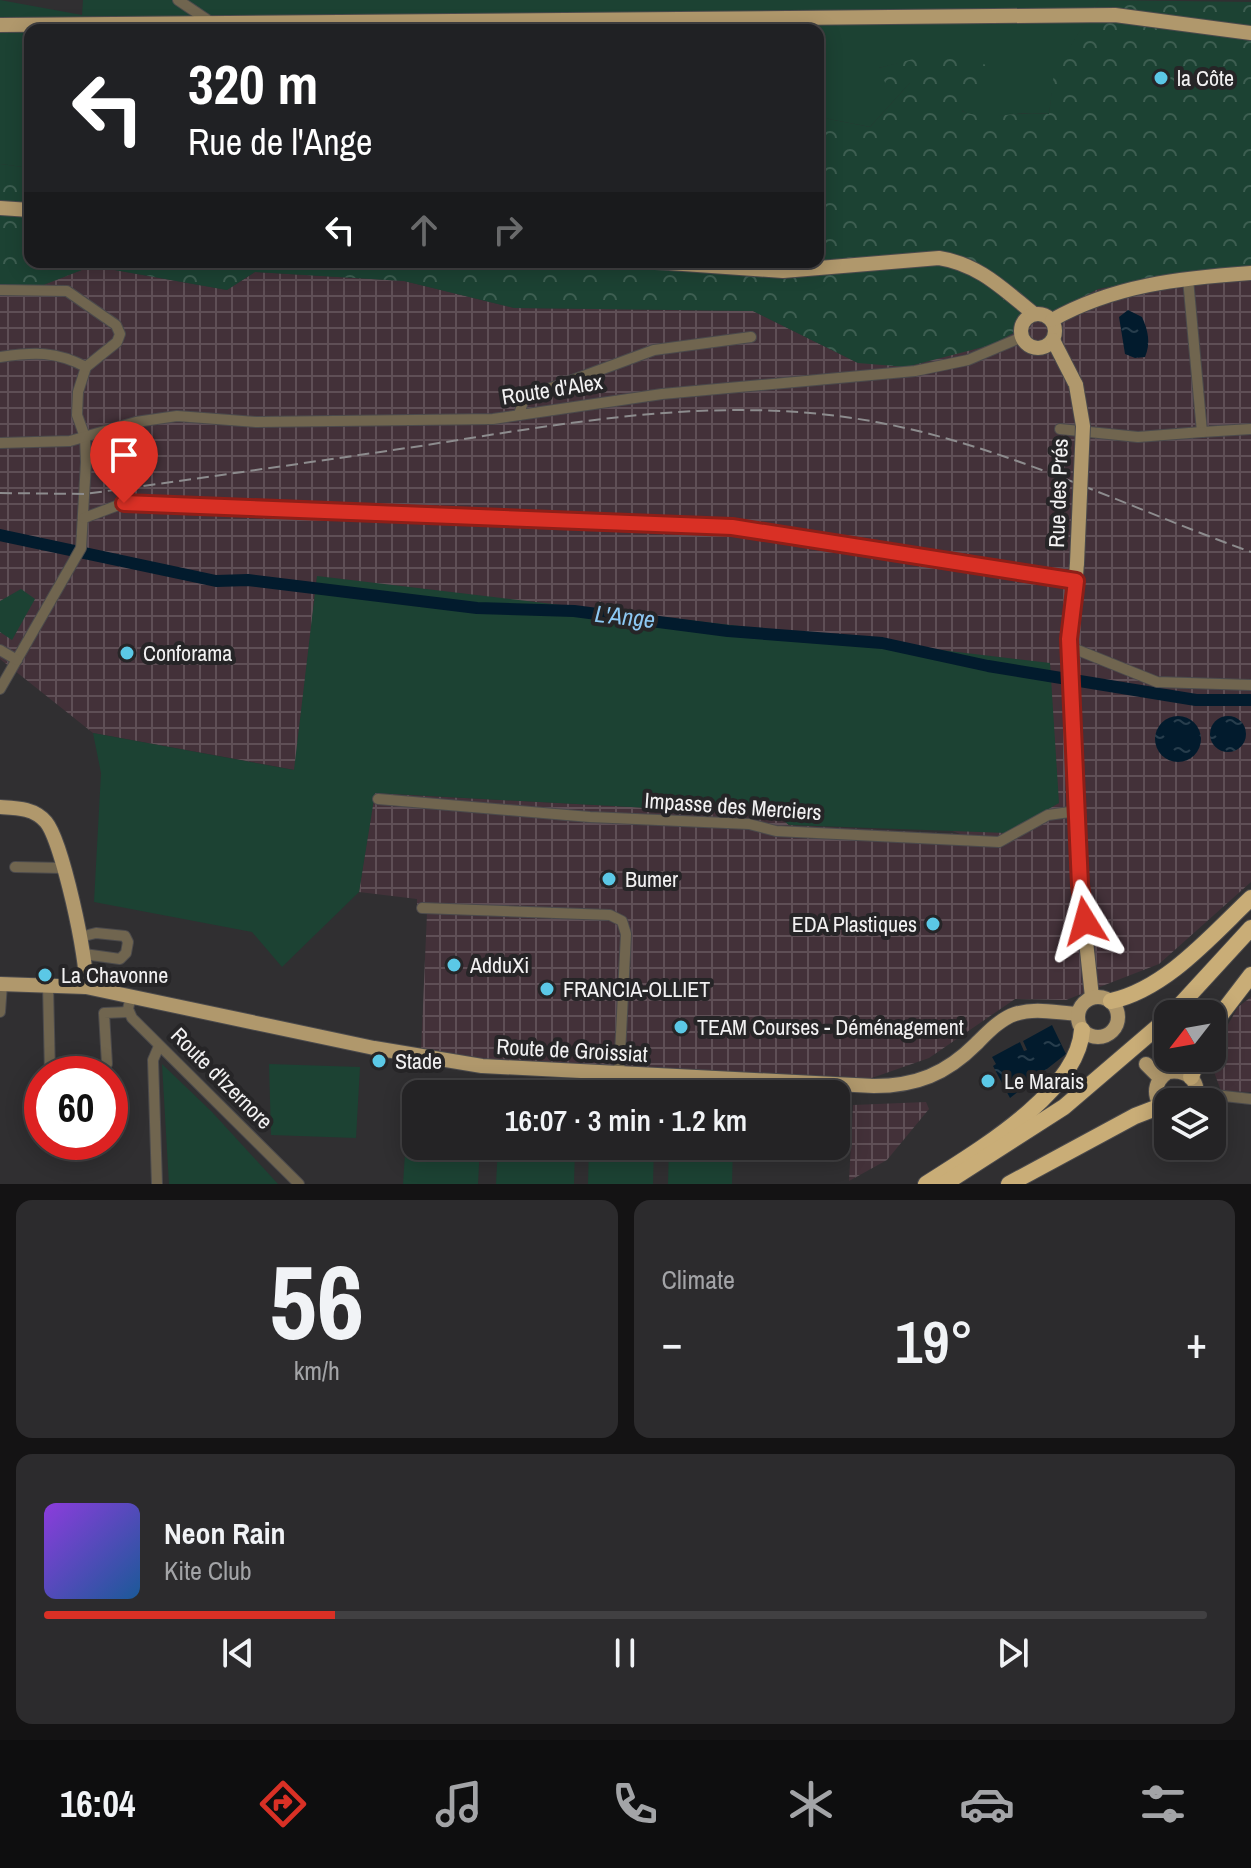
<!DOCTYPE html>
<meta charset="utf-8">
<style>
:root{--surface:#242325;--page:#2c2b2d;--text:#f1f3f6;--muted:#a3a4a7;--line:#414042;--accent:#d93025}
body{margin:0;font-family:"Archivo Narrow",sans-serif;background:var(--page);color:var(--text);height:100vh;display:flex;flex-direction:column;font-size:30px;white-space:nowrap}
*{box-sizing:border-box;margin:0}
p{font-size:26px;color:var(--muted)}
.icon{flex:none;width:44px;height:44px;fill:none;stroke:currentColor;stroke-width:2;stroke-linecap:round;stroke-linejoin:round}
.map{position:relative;height:1184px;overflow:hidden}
.side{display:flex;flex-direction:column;gap:16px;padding:16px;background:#141314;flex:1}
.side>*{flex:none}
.hud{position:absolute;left:24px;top:24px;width:800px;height:244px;border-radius:16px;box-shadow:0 4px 20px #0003,0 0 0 2px var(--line);background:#202124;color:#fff;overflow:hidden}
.needle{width:52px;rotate:239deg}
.fabs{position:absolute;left:1154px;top:1000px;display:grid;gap:16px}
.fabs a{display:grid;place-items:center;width:72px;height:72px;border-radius:16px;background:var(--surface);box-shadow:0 4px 20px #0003,0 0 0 2px var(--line);font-size:40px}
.speed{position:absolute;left:24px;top:1056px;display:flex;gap:16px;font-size:40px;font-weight:700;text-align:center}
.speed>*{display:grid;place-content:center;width:104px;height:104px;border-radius:50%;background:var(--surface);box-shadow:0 4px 20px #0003,0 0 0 2px var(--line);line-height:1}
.speed .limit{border:12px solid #d22;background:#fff;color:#111}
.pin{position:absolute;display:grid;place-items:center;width:68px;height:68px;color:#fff;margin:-82px -34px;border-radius:50% 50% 50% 0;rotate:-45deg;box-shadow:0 0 8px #0007}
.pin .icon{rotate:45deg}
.me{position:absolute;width:88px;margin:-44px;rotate:352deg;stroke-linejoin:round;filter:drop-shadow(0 0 6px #0008)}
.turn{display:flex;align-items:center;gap:28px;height:168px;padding:0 32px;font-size:36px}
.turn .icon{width:104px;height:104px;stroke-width:2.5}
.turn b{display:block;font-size:56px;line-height:68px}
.lanes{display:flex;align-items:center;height:76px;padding:0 32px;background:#0003;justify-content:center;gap:40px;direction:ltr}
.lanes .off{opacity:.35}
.big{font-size:60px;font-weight:600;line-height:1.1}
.side .tile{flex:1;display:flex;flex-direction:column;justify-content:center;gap:12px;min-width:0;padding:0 28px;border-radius:16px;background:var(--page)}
.side .dial{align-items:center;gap:0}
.dial b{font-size:104px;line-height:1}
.song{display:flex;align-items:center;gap:24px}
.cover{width:96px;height:96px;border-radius:12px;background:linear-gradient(135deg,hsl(270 70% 55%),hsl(210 70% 35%))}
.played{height:8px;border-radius:4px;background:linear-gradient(90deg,var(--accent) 25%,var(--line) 25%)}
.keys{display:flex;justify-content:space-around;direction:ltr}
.heat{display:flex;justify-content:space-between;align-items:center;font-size:44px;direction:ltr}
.side .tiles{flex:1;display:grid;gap:16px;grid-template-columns:1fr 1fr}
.tile:last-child{grid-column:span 2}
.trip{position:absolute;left:402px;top:1080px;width:448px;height:80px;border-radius:16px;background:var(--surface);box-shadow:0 4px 20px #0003,0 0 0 2px var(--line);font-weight:600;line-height:80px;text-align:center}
.tab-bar{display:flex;height:128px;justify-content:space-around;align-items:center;background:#0e0e0f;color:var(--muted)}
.tab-bar .icon{width:56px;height:56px}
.tab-bar .active{color:var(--accent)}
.tab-bar b{font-size:36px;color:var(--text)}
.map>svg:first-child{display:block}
.industrial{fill:url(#industrial-grid)}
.grass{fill:#1c4233}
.forest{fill:url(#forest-crowns)}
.water{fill:url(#water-ripples)}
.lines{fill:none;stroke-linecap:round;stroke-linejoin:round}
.river{stroke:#021b2d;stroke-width:12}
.minor-casing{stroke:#4b4a4c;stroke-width:12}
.major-casing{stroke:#4b4a4c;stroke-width:16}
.highway-casing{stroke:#4b4a4c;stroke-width:18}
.minor{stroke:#70654f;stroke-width:10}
.major{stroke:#b0986c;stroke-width:14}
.highway{stroke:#c9ad77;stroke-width:16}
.rail{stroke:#8d8c8e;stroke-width:2;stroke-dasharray:12 6;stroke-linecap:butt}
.major-bridge-casing{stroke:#4b4a4c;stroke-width:16;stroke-linecap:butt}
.major-bridge{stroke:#b0986c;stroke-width:14}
.route-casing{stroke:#8d1f18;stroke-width:20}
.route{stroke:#d93025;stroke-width:14}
.poi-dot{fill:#5bc8e6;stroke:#262527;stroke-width:3}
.labels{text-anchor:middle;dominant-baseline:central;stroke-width:8;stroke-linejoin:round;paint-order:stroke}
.poi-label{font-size:22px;fill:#f2f1f2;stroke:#262527;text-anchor:start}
.street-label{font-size:22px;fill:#f2f1f2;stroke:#262527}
.water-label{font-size:24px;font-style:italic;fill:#8dc9f4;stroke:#262527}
</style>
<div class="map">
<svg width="1251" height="1184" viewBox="0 0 1251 1184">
<defs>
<pattern id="industrial-grid" width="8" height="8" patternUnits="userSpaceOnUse" patternTransform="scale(2)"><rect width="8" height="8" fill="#433139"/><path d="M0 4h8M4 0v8" fill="none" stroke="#5f4f56"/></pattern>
<pattern id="forest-crowns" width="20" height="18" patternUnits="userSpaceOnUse" patternTransform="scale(2)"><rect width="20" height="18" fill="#1c4233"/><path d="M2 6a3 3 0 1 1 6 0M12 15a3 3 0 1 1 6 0" fill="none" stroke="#3d5e51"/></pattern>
<pattern id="water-ripples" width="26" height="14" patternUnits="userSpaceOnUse" patternTransform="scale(2)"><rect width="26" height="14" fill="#021b2d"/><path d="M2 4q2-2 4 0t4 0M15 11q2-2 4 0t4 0" fill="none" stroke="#273d4c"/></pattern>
</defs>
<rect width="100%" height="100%" fill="#302f31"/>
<g class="industrial">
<path d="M92 266 227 290 255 272 404 281 514 308 753 311 858 363 1054 310 1098 289 1174 275 1251 268V882L1159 964 1066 1000 1015 999 929 1058 869 1079 486 1060 421 1052 427 913 417 912V899L359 892 374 793 777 815 789 825 960 834 317 577 295 770 93 733 0 659V296H15Z"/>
<path d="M1251 997V1092L1221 1091 1209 1058 1238 1007Z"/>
<path d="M926 1102 929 1109 887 1160 849 1181 853 1105Z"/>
</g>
<g class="grass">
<path d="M0 0 82 15 83 0H1099L1055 73 1049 114C1023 110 999 119 974 116 957 114 928 73 917 59L879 68 911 82 870 127 818 117V30H30V168L0 164Z"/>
<path d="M317 576 1050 663 1059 803 1007 833 789 825 777 815 375 793 359 892 282 967 252 932 94 902 101 773 93 733 294 770Z"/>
<path d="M21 589 35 599 12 640 0 632V601Z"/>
<path d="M162 1064 212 1112 278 1184H169Z"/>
<path d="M269 1064 360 1067 356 1138 271 1135Z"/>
<path d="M409 1094H417L416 1146H480L478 1184H403Z"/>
<path d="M498 1146H575L574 1184H496Z"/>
<path d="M589 1146H654L653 1184H588Z"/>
<path d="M669 1146H733L732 1184H668Z"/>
</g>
<path class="forest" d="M1099 0 1251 2V268L1174 275 1098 289 991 345 906 367 858 363 753 311 514 308 404 281 255 272 227 290 92 266 15 296H0V164L30 168V262H818V117L870 127 910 83 886 85 879 68 951 49 988 66 962 111C986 122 1022 110 1049 114L1054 73Z"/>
<g class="water">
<path d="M1128 310 1142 317C1148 330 1151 343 1145 357L1135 358 1125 354 1119 317Z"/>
<circle cx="1228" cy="734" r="18"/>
<circle cx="1178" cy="739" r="23"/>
<path d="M1052 1025 1066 1054 1010 1098 993 1066 996 1064 992 1057 1020 1042 1024 1051 1027 1050 1023 1041Z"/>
</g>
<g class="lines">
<path class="river" d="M0 535 216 581 248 580 477 608 574 611 728 631 882 643 988 666 1196 700H1251"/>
<defs>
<g id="minor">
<path d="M178 0 212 23"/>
<path d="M1188 279 1202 432 1251 429"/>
<path d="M0 290 67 291 116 325 120 334 117 342 86 367 78 392 77 415 85 437 86 462 81 548 0 689"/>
<path d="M0 357C34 352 56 351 86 367"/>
<path d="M519 415 524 398 654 350 751 337"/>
<path d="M1060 429 1138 437 1202 432"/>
<path d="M0 443 70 441 136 422 177 416 256 422 493 419 662 394 915 371 968 360 1022 337"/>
<path d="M84 518 124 503 732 527 1076 581"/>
<path d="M1070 647 1157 682 1251 685"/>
<path d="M0 650 17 660"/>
<path d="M378 799 590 817 749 824 776 831 999 842 1048 815 1077 811"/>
<path d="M15 867 62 868"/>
<path d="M422 908 610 915 622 921 626 934 619 1074"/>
<path d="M80 937 96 933 125 936 128 942 126 953 120 959 84 954"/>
<path d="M48 985 50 1074"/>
<path d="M131 996 128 1009 132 1018 299 1184"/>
<path d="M0 1012 2 984"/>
<path d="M107 1064 104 1013 129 1012"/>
<path d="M1197 1093 1251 1099"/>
<path d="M157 1184 153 1060 159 1046"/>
</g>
<g id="major">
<path d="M0 25 1115 15 1251 33"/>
<path d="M0 208 30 210"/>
<path d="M655 262 783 271 939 258C979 264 1004 290 1034 314"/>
<circle cx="1038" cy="331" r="17"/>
<path d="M1052 320C1114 285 1181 278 1251 273"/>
<path d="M1053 340 1076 385"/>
<path d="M1077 563 1070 647 1080 885 1092 997"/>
<path d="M0 807C17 808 34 808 46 822 62 841 88 960 86 987"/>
<path d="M0 984 86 987 374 1048 482 1066 874 1086C916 1086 946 1074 976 1044 987 1033 1000 1019 1015 1014 1036 1007 1057 1013 1078 1014"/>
<circle cx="1098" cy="1017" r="20"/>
<path d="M1146 1064 1160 1078"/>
<path d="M1168 1111C1152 1100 1152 1083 1168 1072 1188 1069 1202 1082 1194 1102"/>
</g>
<g id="highway">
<path d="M1111 1001C1166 989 1211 936 1251 898"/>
<path d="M1172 1014 1251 928"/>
<path d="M1212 1026 1251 975"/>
<path d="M1191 1077 1198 1058"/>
<path d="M926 1184C974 1153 1078 1093 1082 1030"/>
<path d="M944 1184 1064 1107 1168 1018"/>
<path d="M1009 1184 1135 1116 1161 1106"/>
</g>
</defs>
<use href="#minor" class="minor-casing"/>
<use href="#major" class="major-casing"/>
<use href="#highway" class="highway-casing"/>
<use href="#minor" class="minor"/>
<use href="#major" class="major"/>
<use href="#highway" class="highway"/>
<path class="rail" d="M0 493 85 494C195 479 305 463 414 447 568 423 720 393 876 422 1007 446 1126 507 1251 552"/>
<defs>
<path id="major-bridge" d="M1076 385 1083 426 1077 563"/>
</defs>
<use href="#major-bridge" class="major-bridge-casing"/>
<use href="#major-bridge" class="major-bridge"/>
</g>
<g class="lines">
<defs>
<path id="route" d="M124 503 732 527 1076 581 1069 639 1080 885 1085 921"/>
</defs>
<use href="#route" class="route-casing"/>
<use href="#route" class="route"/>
</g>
<g class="poi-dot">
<circle cx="1161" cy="78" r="8"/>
<circle cx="127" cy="653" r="8"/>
<circle cx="609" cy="879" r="8"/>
<circle cx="933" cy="924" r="8"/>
<circle cx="454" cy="965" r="8"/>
<circle cx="45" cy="975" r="8"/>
<circle cx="547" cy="989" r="8"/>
<circle cx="681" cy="1027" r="8"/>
<circle cx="379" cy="1061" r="8"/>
<circle cx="988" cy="1081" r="8"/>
</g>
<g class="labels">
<g class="poi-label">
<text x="1177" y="78">la Côte</text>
<text x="143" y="653">Conforama</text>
<text x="625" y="879">Bumer</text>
<text x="917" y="924" text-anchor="end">EDA Plastiques</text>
<text x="470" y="965">AdduXi</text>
<text x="61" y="975">La Chavonne</text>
<text x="563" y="989">FRANCIA-OLLIET</text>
<text x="697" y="1027">TEAM Courses - Déménagement</text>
<text x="395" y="1061">Stade</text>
<text x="1004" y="1081">Le Marais</text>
</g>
<g class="street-label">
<text transform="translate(552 389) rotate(-9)">Route d'Alex</text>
<text transform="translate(1058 493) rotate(-88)">Rue des Prés</text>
<text transform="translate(733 806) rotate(4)">Impasse des Merciers</text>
<text transform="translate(572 1050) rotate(3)">Route de Groissiat</text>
<text transform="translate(222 1078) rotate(45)">Route d'Izernore</text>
</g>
<g class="water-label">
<text transform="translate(625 616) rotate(6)">L'Ange</text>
</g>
</g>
</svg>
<div class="fabs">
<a><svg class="needle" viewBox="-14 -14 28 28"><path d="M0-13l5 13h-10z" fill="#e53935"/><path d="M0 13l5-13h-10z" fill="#a3a4a7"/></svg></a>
<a><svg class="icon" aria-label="layers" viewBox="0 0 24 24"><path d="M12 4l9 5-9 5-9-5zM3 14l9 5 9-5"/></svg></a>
</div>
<div class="speed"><div class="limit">60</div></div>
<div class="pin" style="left:124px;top:503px;background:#d93025"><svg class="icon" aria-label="arrive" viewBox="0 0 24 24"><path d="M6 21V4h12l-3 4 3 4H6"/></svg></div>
<svg class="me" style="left:1085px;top:921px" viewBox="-20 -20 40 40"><path d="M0-17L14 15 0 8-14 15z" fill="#d93025" stroke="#fff" stroke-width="4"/></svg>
<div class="trip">16:07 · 3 min · 1.2 km</div>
<div class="hud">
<div class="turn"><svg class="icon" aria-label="left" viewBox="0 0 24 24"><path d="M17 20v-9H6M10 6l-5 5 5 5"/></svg><div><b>320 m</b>Rue de l'Ange</div></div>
<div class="lanes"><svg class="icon" aria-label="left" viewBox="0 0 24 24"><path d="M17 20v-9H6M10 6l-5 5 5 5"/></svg><svg class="icon off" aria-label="ahead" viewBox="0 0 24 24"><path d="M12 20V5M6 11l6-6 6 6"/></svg><svg class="icon off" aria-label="right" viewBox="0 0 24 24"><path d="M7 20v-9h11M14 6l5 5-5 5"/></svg></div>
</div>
</div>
<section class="side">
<div class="tiles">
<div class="tile dial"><b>56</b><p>km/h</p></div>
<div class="tile"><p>Climate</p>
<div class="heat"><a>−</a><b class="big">19°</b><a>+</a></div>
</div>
<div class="tile">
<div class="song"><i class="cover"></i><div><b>Neon Rain</b><p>Kite Club</p></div></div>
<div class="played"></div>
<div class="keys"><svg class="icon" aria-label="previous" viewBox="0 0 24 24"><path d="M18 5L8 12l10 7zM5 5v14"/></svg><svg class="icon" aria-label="pause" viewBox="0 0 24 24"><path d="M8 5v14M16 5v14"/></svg><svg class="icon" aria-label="next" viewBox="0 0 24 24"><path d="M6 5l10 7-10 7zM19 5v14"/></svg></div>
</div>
</div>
</section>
<nav class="tab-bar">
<b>16:04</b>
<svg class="icon active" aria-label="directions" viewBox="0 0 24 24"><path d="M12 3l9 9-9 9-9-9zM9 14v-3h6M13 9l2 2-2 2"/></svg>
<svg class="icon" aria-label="music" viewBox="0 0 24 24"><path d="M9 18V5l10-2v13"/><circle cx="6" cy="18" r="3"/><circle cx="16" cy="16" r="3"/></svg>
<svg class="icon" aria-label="phone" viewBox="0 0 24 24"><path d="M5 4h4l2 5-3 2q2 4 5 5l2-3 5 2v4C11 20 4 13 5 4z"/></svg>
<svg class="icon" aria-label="climate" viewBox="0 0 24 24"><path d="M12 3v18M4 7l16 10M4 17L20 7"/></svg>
<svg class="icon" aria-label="car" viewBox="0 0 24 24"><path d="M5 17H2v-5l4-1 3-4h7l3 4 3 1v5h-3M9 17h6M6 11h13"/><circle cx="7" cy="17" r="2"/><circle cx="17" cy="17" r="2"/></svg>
<svg class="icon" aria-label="filters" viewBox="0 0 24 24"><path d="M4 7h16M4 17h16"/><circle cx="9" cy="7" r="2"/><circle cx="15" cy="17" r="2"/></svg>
</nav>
